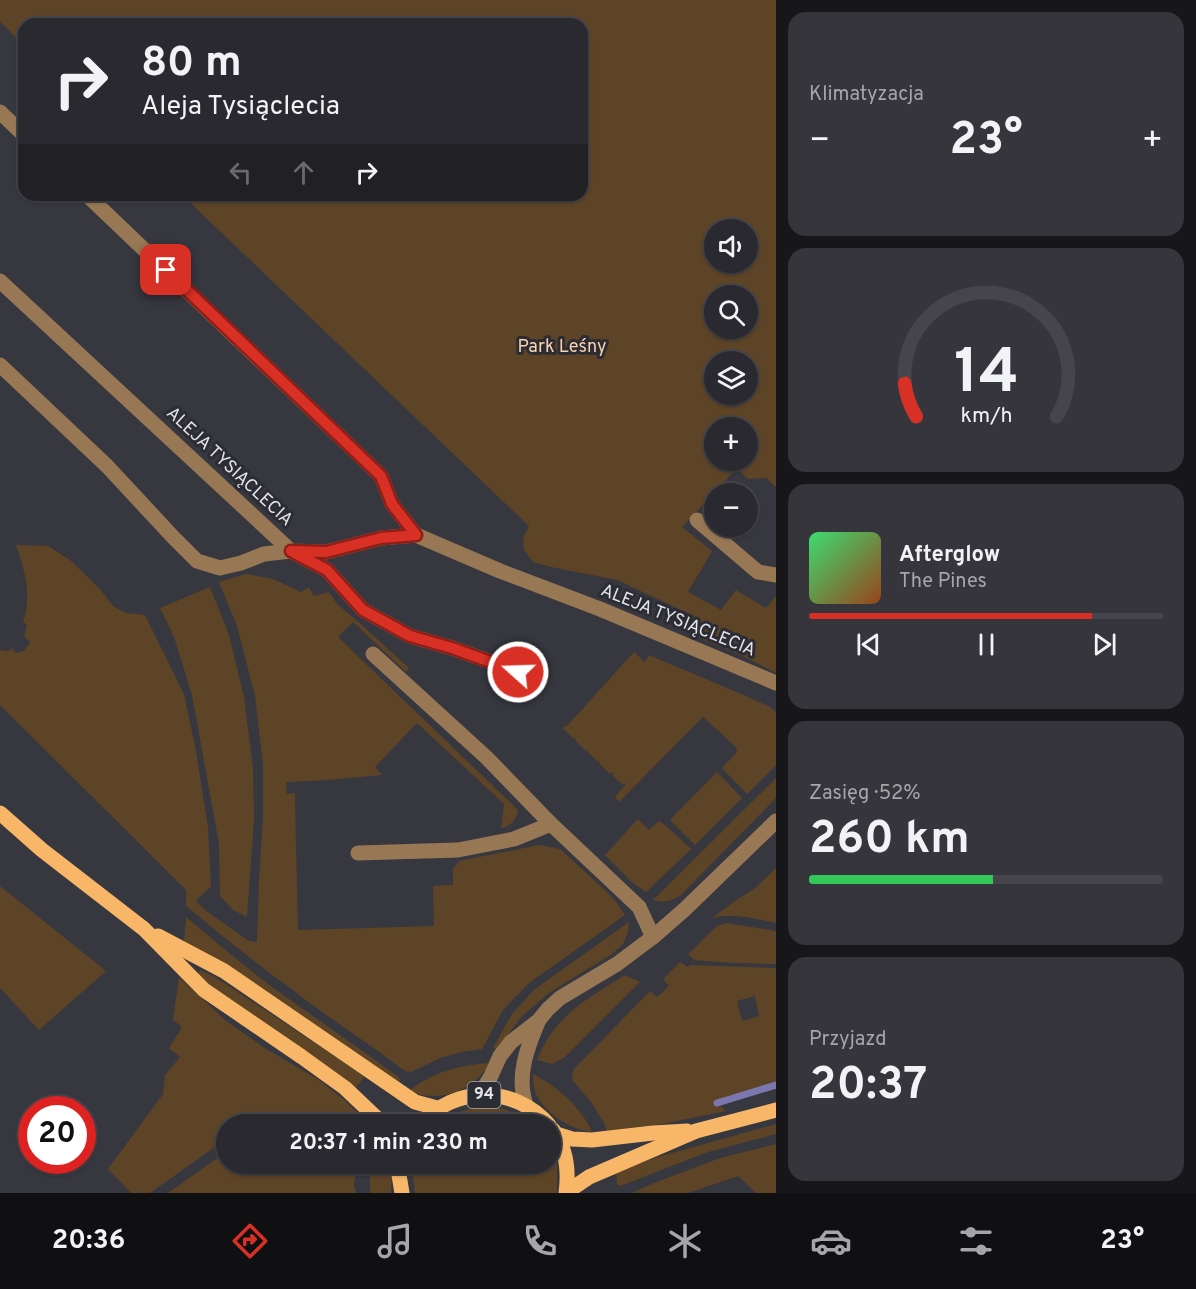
<!DOCTYPE html>
<html lang="pl">
<meta charset="utf-8">
<style>
:root{--surface:#29292f;--page:#35353b;--text:#f1f3f6;--muted:#a5a6aa;--line:#45454b;--accent:#d93025}
body{margin:0;font-family:Overpass,sans-serif;background:var(--page);color:var(--text);height:100vh;display:flex;flex-direction:column;font-size:22px;white-space:nowrap}
*{box-sizing:border-box;margin:0}
p{font-size:20px;color:var(--muted)}
.icon{flex:none;width:33px;height:33px;fill:none;stroke:currentColor;stroke-width:2;stroke-linecap:round;stroke-linejoin:round}
.map{position:relative;flex:1;overflow:hidden}
.details{display:flex;flex-direction:column;gap:12px;padding:12px;background:#17171a;width:420px}
.details>*{flex:none}
.hud{position:absolute;left:18px;top:18px;width:570px;height:183px;border-radius:18px;box-shadow:0 2px 4px #0004,0 0 0 2px var(--line);background:#29292f;color:var(--text);overflow:hidden}
.controls{position:absolute;left:704px;top:219px;display:grid;gap:12px}
.controls a{display:grid;place-items:center;width:54px;height:54px;border-radius:50%;background:var(--surface);box-shadow:0 2px 4px #0004,0 0 0 2px var(--line);font-size:30px}
.speed{position:absolute;left:18px;top:1096px;display:flex;gap:12px;font-size:30px;font-weight:700;text-align:center}
.speed>*{display:grid;place-content:center;width:78px;height:78px;border-radius:50%;background:var(--surface);box-shadow:0 2px 4px #0004,0 0 0 2px var(--line);line-height:1}
.speed .limit{border:9px solid #d22;background:#fff;color:#111}
.pin{position:absolute;display:grid;place-items:center;width:51px;height:51px;color:#fff;margin:-26px;border-radius:12px;box-shadow:0 3px 9px #0006}
.me{position:absolute;width:66px;margin:-33px;rotate:290deg;stroke-linejoin:round;filter:drop-shadow(0 0 4px #0008)}
.turn{display:flex;align-items:center;gap:21px;height:126px;padding:0 24px;font-size:27px}
.turn .icon{width:78px;height:78px;stroke-width:2.5}
.turn b{display:block;font-size:42px;line-height:51px}
.lanes{display:flex;align-items:center;height:57px;padding:0 24px;background:#0003;justify-content:center;gap:30px;direction:ltr}
.lanes .off{opacity:.35}
.big{font-size:45px;font-weight:700;line-height:1.1}
.details .tile{flex:1;display:flex;flex-direction:column;justify-content:center;gap:9px;min-width:0;padding:0 21px;border-radius:18px;background:var(--page)}
.details .dial{align-items:center;gap:0}
.dial svg{height:156px;overflow:visible;fill:none;stroke:var(--line);stroke-width:7;stroke-linecap:round;text-anchor:middle}
.dial text{fill:var(--text);stroke:none}
.song{display:flex;align-items:center;gap:18px}
.cover{width:72px;height:72px;border-radius:9px;background:linear-gradient(135deg,hsl(140 70% 55%),hsl(20 70% 35%))}
.played{height:6px;border-radius:3px;background:linear-gradient(90deg,var(--accent) 80%,var(--line) 80%)}
.keys{display:flex;justify-content:space-around;direction:ltr}
.heat{display:flex;justify-content:space-between;align-items:center;font-size:33px;direction:ltr}
.charge{height:9px;border-radius:4px;background:linear-gradient(90deg,#34c759 52%,var(--line) 0)}
.trip{position:absolute;left:216px;top:1114px;width:345px;height:60px;border-radius:30px;background:var(--surface);box-shadow:0 2px 4px #0004,0 0 0 2px var(--line);font-weight:700;line-height:60px;text-align:center}
.menu{display:flex;height:96px;justify-content:space-around;align-items:center;background:#101013;color:var(--muted)}
.menu .icon{width:42px;height:42px}
.menu .selected{color:var(--accent)}
.menu b{font-size:27px;color:var(--text)}
main{display:flex;flex:1;min-height:0}
.map>svg:first-child{display:block}
.green{fill:#5e4426;fill-rule:evenodd}
.lines{fill:none;stroke-linecap:round;stroke-linejoin:round}
.stream{stroke:#7b78b0;stroke-width:7}
.minor{stroke:#987854;stroke-width:15}
.major{stroke:#f8b768;stroke-width:15}
.route-casing{stroke:#8d1f18;stroke-width:15}
.route{stroke:#d93025;stroke-width:10}
.labels{text-anchor:middle;dominant-baseline:central;stroke-width:6;stroke-linejoin:round;paint-order:stroke}
.shield{fill:#2c2c35;stroke:#ababb2;stroke-width:1.5}
.shield-label{font-size:16px;font-weight:bold;fill:#e2e2e7}
.park-label{font-size:18px;fill:#f9d4aa;stroke:#2c2c35}
.street-label{font-size:18px;fill:#e2e2e7;stroke:#2c2c35}
</style>
<main>
<div class="map">
<svg width="776" height="1193" viewBox="0 0 776 1193">
<rect width="100%" height="100%" fill="#37373f"/>
<g class="green">
<path d="M0 0H776V487L766 478 748 479 737 468 682 527 712 551 688 592 721 610 736 590 766 608 776 596V673L747 658 697 637 692 634 689 629 694 616 617 580 551 567 533 562 524 550 523 539 529 526 182 195H582V24H24V45L0 22ZM714 230H747V262H714ZM714 296H747V328H714ZM714 362H747V394H714ZM714 428H747V460H714Z"/>
<path d="M16 545 48 546 70 560 99 588 113 606 126 613 145 615 184 694 196 751 208 828 211 886 196 901 206 911 249 941 257 942 259 880 263 818V765L255 696 237 626 219 582 246 574 273 579 301 592 309 587 314 596 329 592 337 604 355 619 409 668 406 672 353 622 338 637 518 810C517 819 510 827 501 828L504 804 417 723 375 767 382 775 329 780 286 782 287 794 295 793V800L298 930 434 926 433 886 453 885V869L459 861 539 845 560 849 606 891 617 903 625 915 529 983 503 1010 482 1049 462 1052 440 1058 411 1072 405 1071C367 1042 327 1017 290 988 254 962 220 934 186 906V890L0 705V650L8 651 12 648 16 653 24 651 30 642 24 636 27 625 23 622C32 597 25 570 16 545Z"/>
<path d="M210 587 229 635 244 697 253 768 254 819 247 917 233 910 220 896 219 844 192 695 174 637 160 608Z"/>
<path d="M634 652 645 662 649 655 746 696 770 707 776 712V765L747 794 722 768 736 753 737 750 735 746 703 717 619 802 615 797 626 784 625 783 623 785 612 775 614 773 613 772 610 774 599 763 601 760 598 762 587 751 589 749 586 751 575 740 576 737 574 739 563 728 565 726H567Z"/>
<path d="M717 772 742 798 695 845 670 820Z"/>
<path d="M776 778V798L681 895C672 900 664 904 653 900Z"/>
<path d="M638 819 649 830 659 821 665 825 691 849 646 892 632 882 605 855Z"/>
<path d="M776 868V923C756 919 732 912 712 918L736 900 754 889Z"/>
<path d="M0 886 106 971 39 1030 0 988Z"/>
<path d="M186 917 235 958 268 984 399 1077 400 1080 398 1083 184 941Z"/>
<path d="M629 922 628 932 623 944 612 954 550 992 522 1016 497 1049 493 1048 512 1014 535 989Z"/>
<path d="M726 923 776 931V964L734 963 694 960 688 954 717 926Z"/>
<path d="M680 962 688 967 690 965 776 968V1085L717 1103 726 1111 662 1124 607 1131 604 1123 591 1102 573 1081 572 1075 574 1069 650 991 657 997 669 986 663 979ZM755 996 759 1016 742 1021 737 1001Z"/>
<path d="M200 970 215 977 348 1065 364 1077 355 1089 234 1005 198 975Z"/>
<path d="M625 975 640 982 565 1057 552 1064 537 1060C554 1016 587 999 625 975Z"/>
<path d="M179 977 224 1019 263 1047 319 1080 343 1099 368 1123V1125H326L285 1114 270 1116 249 1125H226V1139L150 1193H131L108 1169 163 1094 165 1075 180 1057 169 1048 182 1027 173 1020Z"/>
<path d="M489 1063C475 1091 437 1104 409 1091 432 1072 461 1065 489 1063Z"/>
<path d="M533 1074C558 1087 580 1106 592 1132 570 1130 540 1111 534 1088 533 1083 533 1078 533 1074Z"/>
<path d="M485 1107C504 1107 519 1114 535 1125H437C450 1113 468 1108 485 1107Z"/>
<path d="M776 1124V1134L708 1152 620 1186 617 1184 616 1171 658 1157Z"/>
<path d="M776 1144V1193H756L738 1176 688 1193H632L654 1183 720 1158Z"/>
<path d="M551 1147 557 1165V1193H415L413 1176 414 1164H550Z"/>
<path d="M226 1152V1164H357L354 1184 356 1193H168Z"/>
<path d="M370 1164H392L391 1193H370Z"/>
</g>
<g class="lines">
<path class="stream" d="M717 1103 776 1085"/>
<g class="minor">
<path d="M0 112 24 135"/>
<path d="M87 195 381 476 392 504 416 535"/>
<path d="M0 281 291 551 326 552 381 538 416 535 500 571 600 609 776 683"/>
<path d="M0 365 107 466 173 537 197 561 220 568 241 563 264 554 291 551 327 570 363 610 410 636 452 648 536 678"/>
<path d="M697 520 758 572 776 575"/>
<path d="M373 654 487 758 551 824 639 907 653 937"/>
<path d="M358 853 458 850 514 839 551 824"/>
<path d="M480 1094 490 1078 500 1056 511 1042 538 1021 548 1009 560 998 617 964 653 937 684 910 776 821"/>
<path d="M526 1105C516 1077 527 1048 538 1022"/>
</g>
<g class="major">
<path d="M0 813 42 850 144 929 204 990 302 1057 345 1088 384 1125"/>
<path d="M158 936 224 971 415 1102 437 1108"/>
<path d="M420 1125C454 1085 515 1085 549 1125"/>
<path d="M553 1130C566 1148 569 1171 566 1193"/>
<path d="M556 1134 572 1139 592 1140 653 1133 687 1131"/>
<path d="M401 1164 399 1175 402 1193"/>
<path d="M567 1192 589 1177 696 1131 776 1110"/>
</g>
</g>
<g class="lines">
<defs>
<path id="route" d="M166 270 381 476 392 504 416 535 381 538 326 552 291 551 327 570 363 610 410 636 452 648 518 672"/>
</defs>
<use href="#route" class="route-casing"/>
<use href="#route" class="route"/>
</g>
<g class="labels">
<rect class="shield" x="467.5" y="1082" width="33" height="26" rx="4.5"/>
<g class="shield-label">
<text x="484" y="1095">94</text>
</g>
<g class="park-label">
<text x="562" y="347">Park Leśny</text>
</g>
<g class="street-label">
<text transform="translate(229 467) rotate(43)">ALEJA TYSIĄCLECIA</text>
<text transform="translate(678 621) rotate(22)">ALEJA TYSIĄCLECIA</text>
</g>
</g>
</svg>
<div class="controls">
<a><svg class="icon" aria-label="sound" viewBox="0 0 24 24"><path d="M4 9h4l5-4v14l-5-4H4zM17 9q2 3 0 6"/></svg></a>
<a><svg class="icon" aria-label="search" viewBox="0 0 24 24"><circle cx="10" cy="10" r="6"/><path d="M15 15l6 6"/></svg></a>
<a><svg class="icon" aria-label="layers" viewBox="0 0 24 24"><path d="M12 4l9 5-9 5-9-5zM3 14l9 5 9-5"/></svg></a>
<a>+</a>
<a>−</a>
</div>
<div class="speed"><div class="limit">20</div></div>
<div class="pin" style="left:166px;top:270px;background:#d93025"><svg class="icon" aria-label="arrive" viewBox="0 0 24 24"><path d="M6 21V4h12l-3 4 3 4H6"/></svg></div>
<svg class="me" style="left:518px;top:672px" viewBox="-20 -20 40 40"><circle r="17" fill="#d93025" stroke="#fff" stroke-width="3"/><path d="M0-11L8 9 0 5-8 9z" fill="#fff"/></svg>
<div class="trip">20:37 · 1 min · 230 m</div>
<div class="hud">
<div class="turn"><svg class="icon" aria-label="right" viewBox="0 0 24 24"><path d="M7 20v-9h11M14 6l5 5-5 5"/></svg><div><b>80 m</b>Aleja Tysiąclecia</div></div>
<div class="lanes"><svg class="icon off" aria-label="left" viewBox="0 0 24 24"><path d="M17 20v-9H6M10 6l-5 5 5 5"/></svg><svg class="icon off" aria-label="ahead" viewBox="0 0 24 24"><path d="M12 20V5M6 11l6-6 6 6"/></svg><svg class="icon" aria-label="right" viewBox="0 0 24 24"><path d="M7 20v-9h11M14 6l5 5-5 5"/></svg></div>
</div>
</div>
<section class="details">
<div class="tile"><p>Klimatyzacja</p>
<div class="heat"><a>−</a><b class="big">23°</b><a>+</a></div>
</div>
<div class="tile dial"><svg viewBox="0 0 100 80">
<path d="M14 69A42 42 0 1 1 86 69"/>
<path d="M14 69A42 42 0 0 1 8 52" stroke="#d93025"/>
<text x="50" y="56" font-size="32" font-weight="700">14</text>
<text x="50" y="72" font-size="11">km/h</text>
</svg></div>
<div class="tile">
<div class="song"><i class="cover"></i><div><b>Afterglow</b><p>The Pines</p></div></div>
<div class="played"></div>
<div class="keys"><svg class="icon" aria-label="previous" viewBox="0 0 24 24"><path d="M18 5L8 12l10 7zM5 5v14"/></svg><svg class="icon" aria-label="pause" viewBox="0 0 24 24"><path d="M8 5v14M16 5v14"/></svg><svg class="icon" aria-label="next" viewBox="0 0 24 24"><path d="M6 5l10 7-10 7zM19 5v14"/></svg></div>
</div>
<div class="tile"><p>Zasięg · 52%</p><b class="big">260 km</b><div class="charge"></div></div>
<div class="tile"><p>Przyjazd</p><b class="big">20:37</b></div>
</section>
</main>
<nav class="menu">
<b>20:36</b>
<svg class="icon selected" aria-label="directions" viewBox="0 0 24 24"><path d="M12 3l9 9-9 9-9-9zM9 14v-3h6M13 9l2 2-2 2"/></svg>
<svg class="icon" aria-label="music" viewBox="0 0 24 24"><path d="M9 18V5l10-2v13"/><circle cx="6" cy="18" r="3"/><circle cx="16" cy="16" r="3"/></svg>
<svg class="icon" aria-label="phone" viewBox="0 0 24 24"><path d="M5 4h4l2 5-3 2q2 4 5 5l2-3 5 2v4C11 20 4 13 5 4z"/></svg>
<svg class="icon" aria-label="climate" viewBox="0 0 24 24"><path d="M12 3v18M4 7l16 10M4 17L20 7"/></svg>
<svg class="icon" aria-label="car" viewBox="0 0 24 24"><path d="M5 17H2v-5l4-1 3-4h7l3 4 3 1v5h-3M9 17h6M6 11h13"/><circle cx="7" cy="17" r="2"/><circle cx="17" cy="17" r="2"/></svg>
<svg class="icon" aria-label="filters" viewBox="0 0 24 24"><path d="M4 7h16M4 17h16"/><circle cx="9" cy="7" r="2"/><circle cx="15" cy="17" r="2"/></svg>
<b>23°</b>
</nav>
